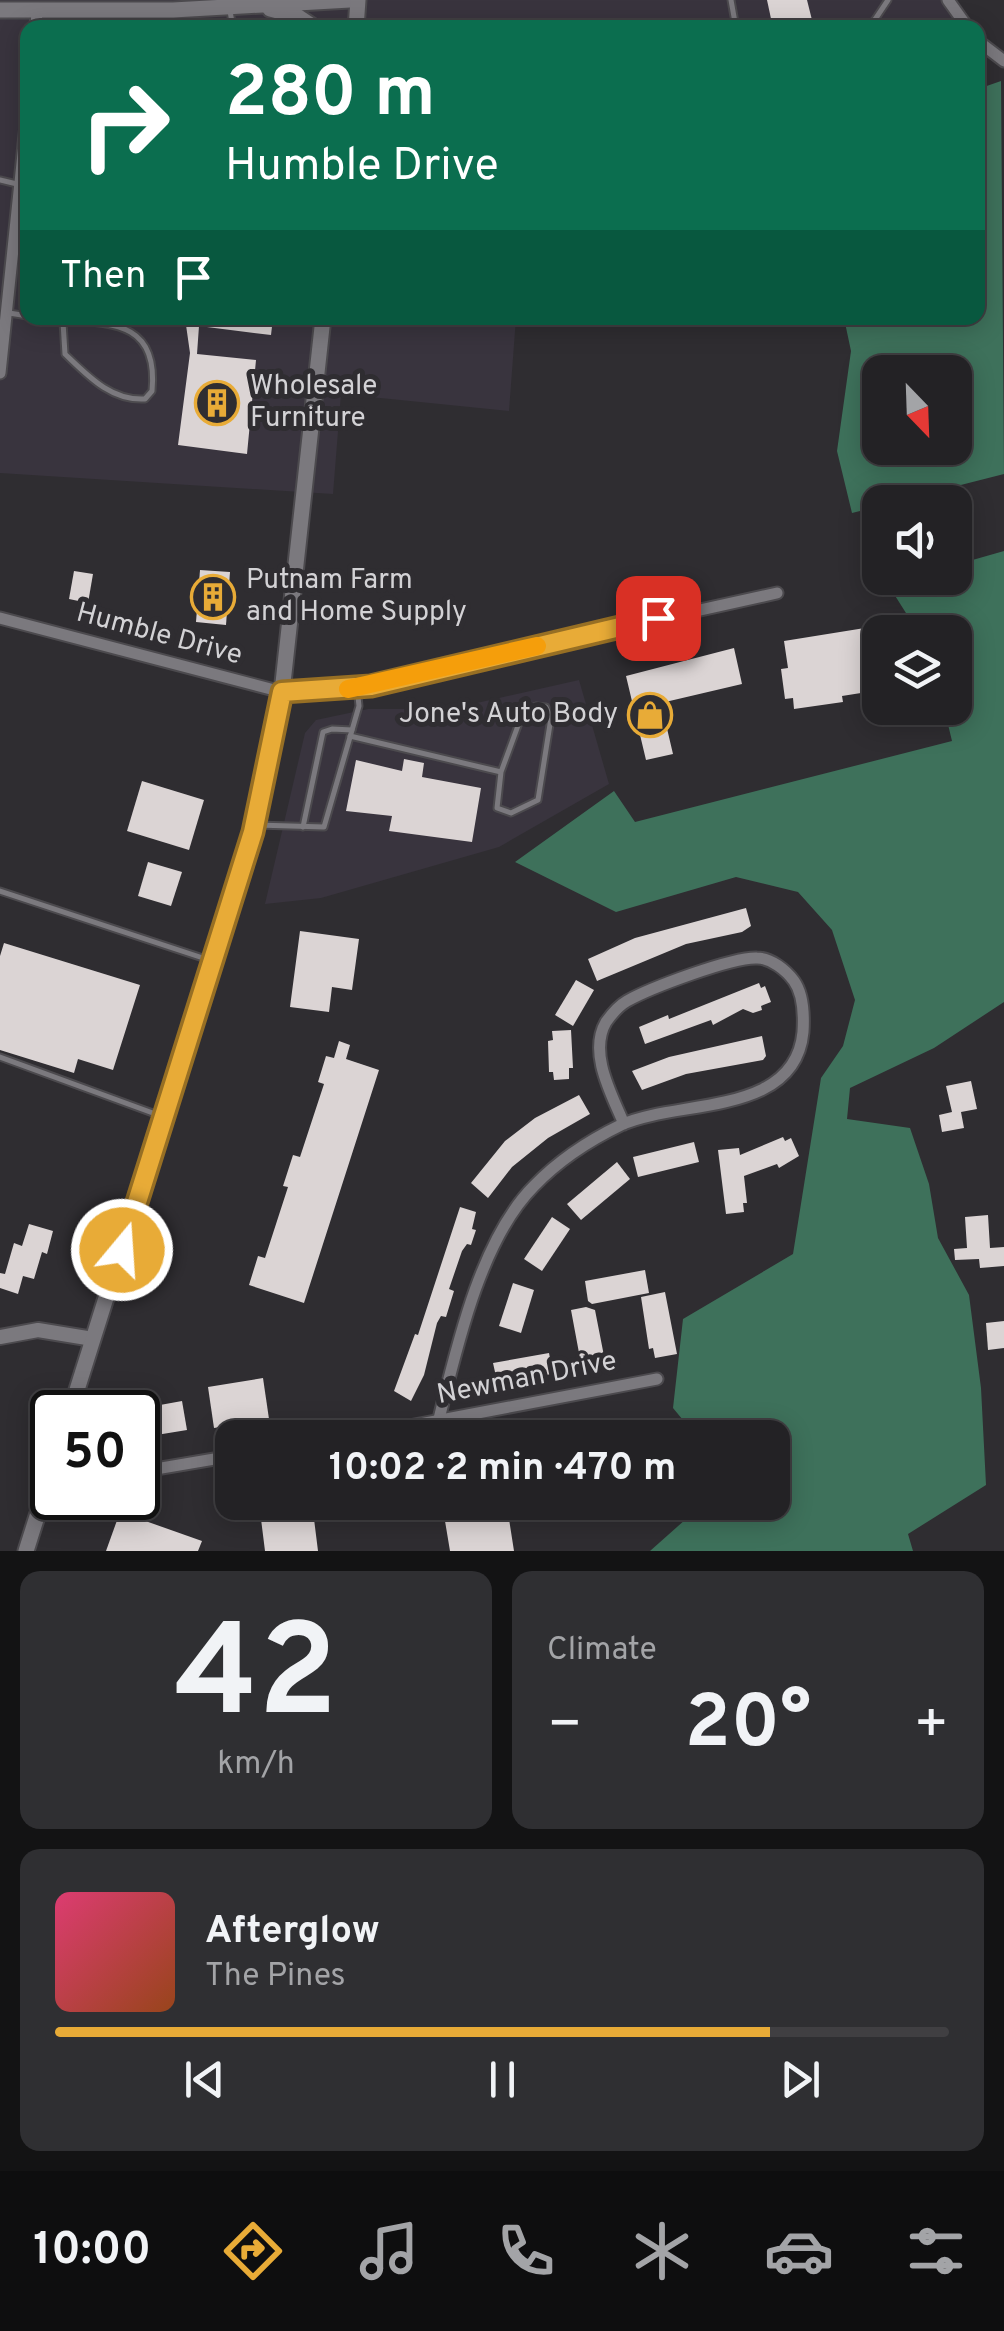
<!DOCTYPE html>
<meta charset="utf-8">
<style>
:root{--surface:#232225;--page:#2f2f32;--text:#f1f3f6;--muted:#a3a4a7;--line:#403f42;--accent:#e8ab37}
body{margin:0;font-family:Overpass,sans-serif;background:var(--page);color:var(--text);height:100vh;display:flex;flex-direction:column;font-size:38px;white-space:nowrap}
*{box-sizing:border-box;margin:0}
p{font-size:32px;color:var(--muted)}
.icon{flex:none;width:55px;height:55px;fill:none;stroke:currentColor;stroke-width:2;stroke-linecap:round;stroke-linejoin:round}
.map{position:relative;height:1551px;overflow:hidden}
.side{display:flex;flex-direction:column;gap:20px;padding:20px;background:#131314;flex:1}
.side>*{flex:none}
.top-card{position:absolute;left:20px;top:20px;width:965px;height:305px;border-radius:20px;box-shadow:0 5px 25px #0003,0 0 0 2px var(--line);background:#0b6e4f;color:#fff;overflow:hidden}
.needle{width:65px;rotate:157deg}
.buttons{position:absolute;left:862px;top:355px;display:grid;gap:20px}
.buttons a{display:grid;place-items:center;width:110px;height:110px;border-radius:20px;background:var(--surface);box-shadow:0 5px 25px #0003,0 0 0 2px var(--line);font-size:50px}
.speed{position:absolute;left:30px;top:1390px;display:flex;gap:20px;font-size:50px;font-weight:700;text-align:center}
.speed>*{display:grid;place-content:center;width:130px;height:130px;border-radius:50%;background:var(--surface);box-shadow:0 5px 25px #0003,0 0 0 2px var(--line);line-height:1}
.speed .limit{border:5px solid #111;border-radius:15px;background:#fff;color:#111}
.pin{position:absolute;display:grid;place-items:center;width:85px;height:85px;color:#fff;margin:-42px;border-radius:20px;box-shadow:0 5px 15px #0006}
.me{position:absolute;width:110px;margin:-55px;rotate:18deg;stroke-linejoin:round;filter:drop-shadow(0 0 8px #0008)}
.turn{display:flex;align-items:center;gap:35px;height:210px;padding:0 40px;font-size:45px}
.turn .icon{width:130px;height:130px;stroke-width:2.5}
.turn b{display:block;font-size:70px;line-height:85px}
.then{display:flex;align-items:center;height:95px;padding:0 40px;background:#0003;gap:20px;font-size:38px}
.big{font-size:75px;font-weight:700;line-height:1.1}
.side .card{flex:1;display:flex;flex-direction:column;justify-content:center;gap:15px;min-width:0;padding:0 35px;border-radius:20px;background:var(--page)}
.side .dial{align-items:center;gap:0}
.dial b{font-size:130px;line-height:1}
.song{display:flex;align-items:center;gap:30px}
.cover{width:120px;height:120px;border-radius:15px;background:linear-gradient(135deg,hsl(340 70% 55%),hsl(20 70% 35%))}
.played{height:10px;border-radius:5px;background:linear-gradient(90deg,var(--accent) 80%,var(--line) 80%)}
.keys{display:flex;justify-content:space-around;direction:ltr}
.heat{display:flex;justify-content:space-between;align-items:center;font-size:55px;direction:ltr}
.side .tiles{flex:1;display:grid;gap:20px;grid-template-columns:1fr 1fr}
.card:last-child{grid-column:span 2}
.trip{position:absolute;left:215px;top:1420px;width:575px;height:100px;border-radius:20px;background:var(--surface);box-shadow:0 5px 25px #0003,0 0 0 2px var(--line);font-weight:700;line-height:100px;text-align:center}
.menu{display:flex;height:160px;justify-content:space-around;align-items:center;background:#0e0e0f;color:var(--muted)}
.menu .icon{width:70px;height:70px}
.menu .selected{color:var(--accent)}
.menu b{font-size:45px;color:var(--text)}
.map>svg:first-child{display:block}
.built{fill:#39343e}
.forest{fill:#3e715b;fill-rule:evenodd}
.building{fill:#dbd4d4}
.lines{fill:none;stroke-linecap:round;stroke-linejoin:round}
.service-casing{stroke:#4c4a4e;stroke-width:9}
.minor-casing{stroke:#4c4a4e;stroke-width:15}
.tertiary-casing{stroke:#4c4a4e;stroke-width:18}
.secondary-casing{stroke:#4c4a4e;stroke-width:19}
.service{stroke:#7b797e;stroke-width:5}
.minor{stroke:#7b797e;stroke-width:11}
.tertiary{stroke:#7b797e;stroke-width:14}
.secondary{stroke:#7b797e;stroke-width:15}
.route-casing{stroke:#976f24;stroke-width:25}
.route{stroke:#e8ab37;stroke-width:18}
.slow{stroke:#f59e0b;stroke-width:18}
.labels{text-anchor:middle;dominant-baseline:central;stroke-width:10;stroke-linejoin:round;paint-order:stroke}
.poi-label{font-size:28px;fill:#d3d2d5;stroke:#2f2d31;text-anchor:start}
.street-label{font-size:28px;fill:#d3d2d5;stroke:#2f2d31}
</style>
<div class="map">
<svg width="1004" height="1551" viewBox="0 0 1004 1551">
<rect width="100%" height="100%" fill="#2f2d31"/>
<g class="built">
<path d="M0 0H945L959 27 28 28V318H516L509 411 341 394 333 494 0 473Z"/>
<path d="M579 680 609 784 499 847 321 898 265 904 305 733 316 720 368 709H450Z"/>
</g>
<g class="forest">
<path d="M1001 81 1004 474 894 502H880V506L852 513 837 451 851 351 844 318H978V89ZM880 372H955V448H880Z"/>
<path d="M1004 551V1002L934 1048 850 1088 847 1119 910 1128 929 1184 938 1238 969 1295 981 1388 986 1485 908 1534 913 1551H650L686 1519 694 1503 772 1502V1438L697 1437 673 1408 683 1319 793 1254 821 1078 843 1046 855 1000 832 930 798 892 736 877 616 912 515 862 614 791 635 822 952 741 944 708H955V632H918L887 583 908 578H955V565Z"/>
</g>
<g class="building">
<path d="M767 0H807L814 28H773Z"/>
<path d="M185 318H273L271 335 199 326 197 354 256 360 247 454 178 445 190 353Z"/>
<path d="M200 570 230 572 226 625 196 622Z"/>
<path d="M74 571 93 574 88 603 69 599Z"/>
<path d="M871 627 880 690 842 696 843 702 794 709 793 698 785 699 781 669 788 668 784 641Z"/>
<path d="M734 648 742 684 661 703 673 754 646 760 626 676Z"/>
<path d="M404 759 424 763 422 777 481 788 472 842 389 831 392 816 346 811 356 760 402 771Z"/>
<path d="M142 781 204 800 189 850 127 831Z"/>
<path d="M148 862 182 872 171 906 138 896Z"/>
<path d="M746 908 751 926 742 932 686 944 597 981 588 959 635 938Z"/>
<path d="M300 931 359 939 352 990 332 987 329 1012 290 1007Z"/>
<path d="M4 943 140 985 113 1070 78 1059 74 1073 0 1050V956Z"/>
<path d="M576 980 594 990 573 1026 555 1015Z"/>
<path d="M759 983 761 988 765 986 771 1002 761 1006 762 1010 753 1013 743 1009 713 1025 711 1020 645 1044 639 1027 668 1015 669 1019Z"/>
<path d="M571 1030 573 1068H569V1079L554 1080 553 1072H549L548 1041 553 1040 552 1031Z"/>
<path d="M762 1036 766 1056 763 1060 686 1074 642 1090 632 1071 669 1057Z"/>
<path d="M339 1041 350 1045 346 1059 379 1070 304 1303 249 1285 258 1256 265 1258 288 1187 283 1186 293 1155 300 1157 324 1084 318 1082 326 1056 334 1058Z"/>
<path d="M971 1081 977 1109 961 1112 964 1128 942 1132 939 1115 952 1112 946 1086Z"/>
<path d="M579 1095 590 1114 548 1138 512 1167 488 1198 471 1183 505 1141 535 1118Z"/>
<path d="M783 1137 785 1141 791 1138 799 1156 779 1168 777 1164 744 1176 747 1203H743L744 1212 726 1214 718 1150 739 1148 740 1155Z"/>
<path d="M694 1142 699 1162 638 1177 633 1157Z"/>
<path d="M617 1162 630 1179 581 1220 567 1204Z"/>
<path d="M460 1207 476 1212 472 1229 476 1230 471 1245 467 1244 462 1251 449 1289 454 1291 446 1317 441 1316 437 1323 424 1375 411 1401 394 1391 415 1334 418 1335Z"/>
<path d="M988 1215 990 1248 1004 1247V1266L980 1268 979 1259 955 1260 954 1249 967 1248 965 1217Z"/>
<path d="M552 1217 570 1229 542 1271 524 1259Z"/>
<path d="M29 1224 53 1231 47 1254 42 1252 34 1279 23 1276 18 1294 0 1288V1273L5 1274 14 1243 22 1246Z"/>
<path d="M645 1270 649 1293 592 1304 588 1301 585 1281Z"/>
<path d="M513 1283 534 1290 521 1333 499 1326Z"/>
<path d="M665 1292 677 1354 655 1358 653 1348 649 1349 641 1297Z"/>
<path d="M586 1307 595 1310 604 1356 598 1357 600 1365 582 1369 571 1310Z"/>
<path d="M1004 1321V1348L988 1350 986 1323Z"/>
<path d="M549 1353 553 1374 545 1375 546 1380 505 1386 504 1380 497 1381 493 1363Z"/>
<path d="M263 1378 269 1419 214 1428 208 1387Z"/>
<path d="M182 1401 187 1430 138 1438V1409Z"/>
<path d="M462 1502H496L499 1521 509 1519 514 1551H450L443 1509Z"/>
<path d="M313 1511 318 1551H265L261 1519Z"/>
<path d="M120 1512 202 1541 198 1551H106Z"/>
</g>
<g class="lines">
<defs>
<g id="service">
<path d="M731 0 736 28"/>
<path d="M230 11 233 28"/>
<path d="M862 28 874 21 888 0"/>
<path d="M0 180 17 184"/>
<path d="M9 313 28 316"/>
<path d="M36 318C92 326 160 309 152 391L145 399C111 401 88 376 65 354L63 322"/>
<path d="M350 736 501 772 497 808 511 813 538 800 551 718 546 707 536 706 523 712 501 772"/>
<path d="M257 825 324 827 359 706 357 687"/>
<path d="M303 827 323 732 332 729 352 730"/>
<path d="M0 891 209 960"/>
<path d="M0 1057 161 1116"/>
</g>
<g id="minor">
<path d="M948 0 968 28"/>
<path d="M36 28 37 10"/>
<path d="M978 41 1004 61"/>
<path d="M0 373 28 106"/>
<path d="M0 618 282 692 334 691 777 593"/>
<path d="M438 1423C456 1350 480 1240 534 1186 558 1161 590 1140 621 1125 678 1099 795 1117 803 1032 804 1016 804 995 794 981 786 970 771 958 757 958 732 957 650 988 627 1001 620 1005 611 1015 606 1022 588 1053 612 1095 624 1124"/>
<path d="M346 1438 657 1379"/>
<path d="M138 1472 232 1456"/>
</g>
<path id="tertiary" d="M0 1337 38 1330 93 1339"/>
<g id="secondary">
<path d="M270 9 297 16 315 28"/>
<path d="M0 10H173L350 0"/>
<path d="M356 28 358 0"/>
<path d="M70 1412 253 832 282 692 323 318"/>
<path d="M26 1551 52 1469"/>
</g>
</defs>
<use href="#service" class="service-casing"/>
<use href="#minor" class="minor-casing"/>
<use href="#tertiary" class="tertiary-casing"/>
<use href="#secondary" class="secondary-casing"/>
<use href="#service" class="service"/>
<use href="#minor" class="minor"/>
<use href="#tertiary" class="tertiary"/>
<use href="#secondary" class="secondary"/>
</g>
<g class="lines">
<defs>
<path id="route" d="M122 1250 253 832 282 692 371 686 658 618"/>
</defs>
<use href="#route" class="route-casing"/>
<use href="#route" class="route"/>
<path class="slow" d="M348 689 537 646"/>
</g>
<defs>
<symbol id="building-ring" viewBox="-11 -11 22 22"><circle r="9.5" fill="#2f2d31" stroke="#e8ab37" stroke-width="1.5"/><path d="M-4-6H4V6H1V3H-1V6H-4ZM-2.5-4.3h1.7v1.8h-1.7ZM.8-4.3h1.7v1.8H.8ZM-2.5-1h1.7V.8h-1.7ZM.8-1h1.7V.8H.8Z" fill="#e8ab37"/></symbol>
<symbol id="shop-ring" viewBox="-11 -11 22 22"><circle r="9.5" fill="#2f2d31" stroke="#e8ab37" stroke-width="1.5"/><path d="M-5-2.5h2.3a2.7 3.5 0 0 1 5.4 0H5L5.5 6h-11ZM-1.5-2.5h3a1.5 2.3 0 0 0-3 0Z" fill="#e8ab37"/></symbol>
</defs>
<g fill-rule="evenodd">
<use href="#building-ring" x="192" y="378" width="50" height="50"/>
<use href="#building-ring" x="188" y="572" width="50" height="50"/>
<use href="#shop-ring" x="625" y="690" width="50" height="50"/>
</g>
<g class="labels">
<g class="poi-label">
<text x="250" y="387">Wholesale<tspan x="250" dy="32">Furniture</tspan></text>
<text x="246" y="581">Putnam Farm<tspan x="246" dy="32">and Home Supply</tspan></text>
<text x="618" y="715" text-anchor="end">Jone's Auto Body</text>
</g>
<g class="street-label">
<text transform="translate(159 635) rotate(15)">Humble Drive</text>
<text transform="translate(527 1379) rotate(-11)">Newman Drive</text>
</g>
</g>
</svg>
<div class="buttons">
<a><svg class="needle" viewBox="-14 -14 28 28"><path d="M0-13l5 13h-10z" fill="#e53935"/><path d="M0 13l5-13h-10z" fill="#a3a4a7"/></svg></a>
<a><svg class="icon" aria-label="sound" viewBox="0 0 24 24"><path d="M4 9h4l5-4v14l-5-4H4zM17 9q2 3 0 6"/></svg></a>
<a><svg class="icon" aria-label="layers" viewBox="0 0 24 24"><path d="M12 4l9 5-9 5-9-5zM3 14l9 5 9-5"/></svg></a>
</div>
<div class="speed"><div class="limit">50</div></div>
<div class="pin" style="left:658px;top:618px;background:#d93025"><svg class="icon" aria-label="arrive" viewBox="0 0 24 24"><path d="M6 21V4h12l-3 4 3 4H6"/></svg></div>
<svg class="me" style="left:122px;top:1250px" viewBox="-20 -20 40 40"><circle r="17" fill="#e8ab37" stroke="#fff" stroke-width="3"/><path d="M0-11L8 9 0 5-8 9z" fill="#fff"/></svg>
<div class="trip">10:02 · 2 min · 470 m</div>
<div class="top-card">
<div class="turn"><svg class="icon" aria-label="right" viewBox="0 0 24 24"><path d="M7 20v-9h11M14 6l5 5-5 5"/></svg><div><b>280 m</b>Humble Drive</div></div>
<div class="then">Then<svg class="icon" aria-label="arrive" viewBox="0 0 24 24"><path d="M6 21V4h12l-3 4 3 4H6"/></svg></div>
</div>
</div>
<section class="side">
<div class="tiles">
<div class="card dial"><b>42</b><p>km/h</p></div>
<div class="card"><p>Climate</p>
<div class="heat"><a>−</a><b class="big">20°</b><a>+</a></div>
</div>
<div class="card">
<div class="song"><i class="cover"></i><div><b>Afterglow</b><p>The Pines</p></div></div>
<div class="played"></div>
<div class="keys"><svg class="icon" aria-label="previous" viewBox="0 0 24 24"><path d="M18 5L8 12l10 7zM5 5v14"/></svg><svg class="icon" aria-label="pause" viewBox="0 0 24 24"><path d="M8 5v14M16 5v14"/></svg><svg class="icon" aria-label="next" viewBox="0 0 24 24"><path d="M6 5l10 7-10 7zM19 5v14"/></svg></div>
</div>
</div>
</section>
<nav class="menu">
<b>10:00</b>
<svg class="icon selected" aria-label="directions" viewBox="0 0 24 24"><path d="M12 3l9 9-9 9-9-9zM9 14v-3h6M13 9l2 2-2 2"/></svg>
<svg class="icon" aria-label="music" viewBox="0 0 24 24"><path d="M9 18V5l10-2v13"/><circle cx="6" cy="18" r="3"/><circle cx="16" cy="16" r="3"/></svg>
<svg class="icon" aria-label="phone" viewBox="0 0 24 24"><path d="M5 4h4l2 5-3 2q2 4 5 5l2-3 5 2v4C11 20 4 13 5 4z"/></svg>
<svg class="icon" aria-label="climate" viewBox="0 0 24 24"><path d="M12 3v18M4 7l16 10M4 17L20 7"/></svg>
<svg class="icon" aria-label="car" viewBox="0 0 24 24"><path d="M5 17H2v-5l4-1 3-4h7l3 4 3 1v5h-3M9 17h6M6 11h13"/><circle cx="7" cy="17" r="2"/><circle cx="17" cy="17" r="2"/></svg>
<svg class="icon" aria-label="filters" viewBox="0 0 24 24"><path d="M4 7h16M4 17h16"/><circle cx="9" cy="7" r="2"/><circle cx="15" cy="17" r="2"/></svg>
</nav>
